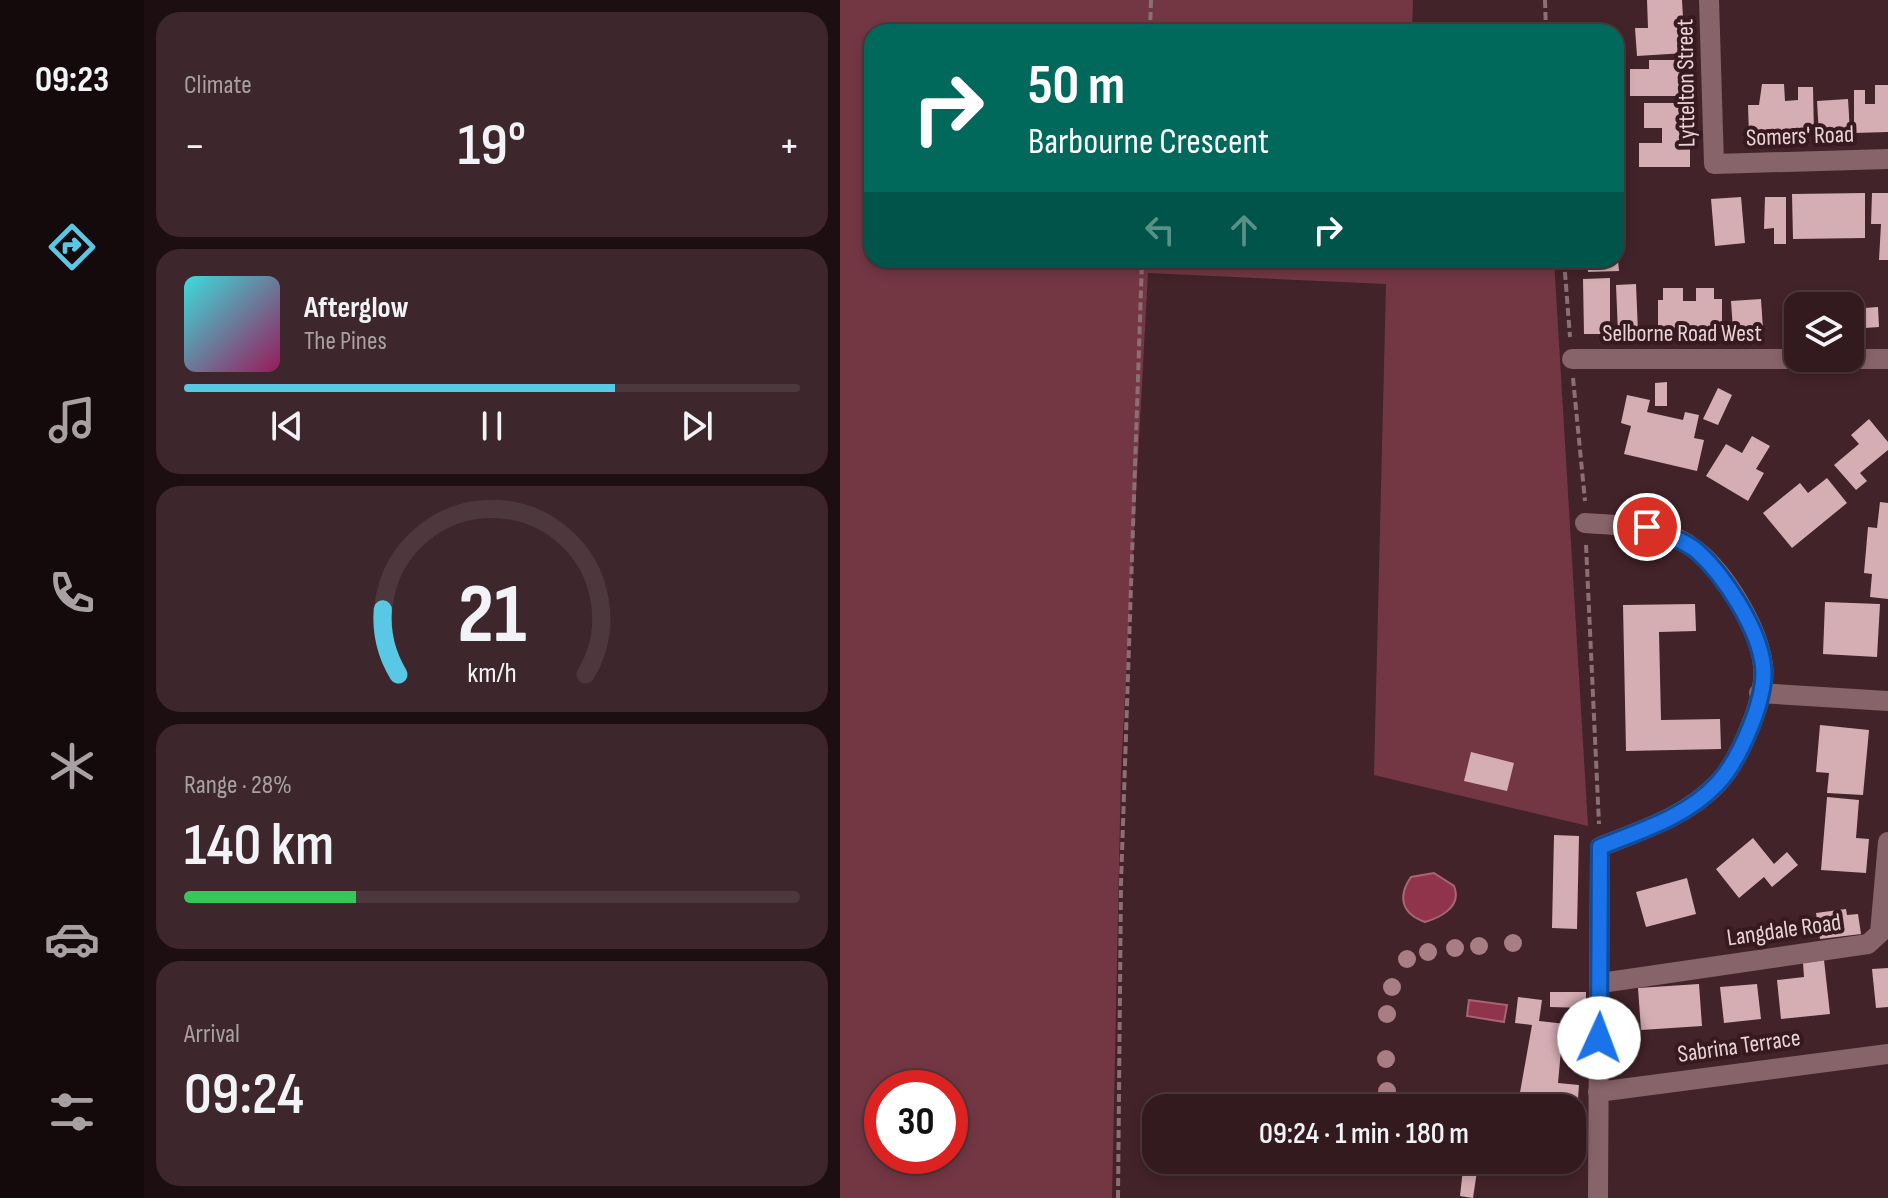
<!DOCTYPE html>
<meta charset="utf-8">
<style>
:root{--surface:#321a1f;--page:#3d272c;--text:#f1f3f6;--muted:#a8a1a4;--line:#4d383d;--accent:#59c8e5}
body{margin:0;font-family:"Sofia Sans Condensed",sans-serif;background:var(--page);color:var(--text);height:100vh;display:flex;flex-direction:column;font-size:30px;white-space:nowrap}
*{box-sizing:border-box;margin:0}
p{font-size:26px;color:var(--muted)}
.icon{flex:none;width:44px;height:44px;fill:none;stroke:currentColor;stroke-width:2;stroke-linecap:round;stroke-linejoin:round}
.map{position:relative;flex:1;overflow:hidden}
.side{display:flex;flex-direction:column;gap:12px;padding:12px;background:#1c0e11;width:696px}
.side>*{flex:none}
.guide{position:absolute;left:24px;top:24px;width:760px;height:244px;border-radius:24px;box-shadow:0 4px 12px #0003,0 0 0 2px var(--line);background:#00695c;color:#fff;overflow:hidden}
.buttons{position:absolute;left:944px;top:292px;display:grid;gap:16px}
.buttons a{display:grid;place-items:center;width:80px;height:80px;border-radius:16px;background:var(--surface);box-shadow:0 4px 12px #0003,0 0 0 2px var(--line);font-size:40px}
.speed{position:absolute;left:24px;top:1070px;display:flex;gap:16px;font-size:40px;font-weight:700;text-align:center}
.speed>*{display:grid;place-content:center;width:104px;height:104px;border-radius:50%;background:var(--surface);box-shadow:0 4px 12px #0003,0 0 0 2px var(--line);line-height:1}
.speed .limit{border:12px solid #d22;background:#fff;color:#111}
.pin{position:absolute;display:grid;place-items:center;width:68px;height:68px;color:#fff;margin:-34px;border:4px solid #fff;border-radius:50%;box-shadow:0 2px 8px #0007}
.me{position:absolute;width:88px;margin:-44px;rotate:2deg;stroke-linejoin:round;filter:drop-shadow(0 0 6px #0008)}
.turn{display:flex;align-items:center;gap:28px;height:168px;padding:0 32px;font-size:36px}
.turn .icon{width:104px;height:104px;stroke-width:2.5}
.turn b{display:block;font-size:56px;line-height:68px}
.lanes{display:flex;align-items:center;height:76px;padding:0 32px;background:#0003;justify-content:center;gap:40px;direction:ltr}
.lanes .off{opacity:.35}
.big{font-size:60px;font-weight:600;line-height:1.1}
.side .tile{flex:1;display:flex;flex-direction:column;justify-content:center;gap:12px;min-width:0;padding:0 28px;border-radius:24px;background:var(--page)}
.side .dial{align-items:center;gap:0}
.dial svg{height:208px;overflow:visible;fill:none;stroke:var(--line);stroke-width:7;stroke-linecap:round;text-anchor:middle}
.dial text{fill:var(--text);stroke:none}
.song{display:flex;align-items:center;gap:24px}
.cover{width:96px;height:96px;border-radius:12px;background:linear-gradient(135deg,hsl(180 70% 55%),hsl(330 70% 35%))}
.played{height:8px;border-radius:4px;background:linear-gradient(90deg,var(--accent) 70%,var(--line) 70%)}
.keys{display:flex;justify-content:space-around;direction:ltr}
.heat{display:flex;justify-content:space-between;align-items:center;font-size:44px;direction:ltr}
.charge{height:12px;border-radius:6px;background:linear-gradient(90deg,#34c759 28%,var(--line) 0)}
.trip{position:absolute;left:302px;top:1094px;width:444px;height:80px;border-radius:24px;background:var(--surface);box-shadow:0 4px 12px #0003,0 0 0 2px var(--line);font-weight:600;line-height:80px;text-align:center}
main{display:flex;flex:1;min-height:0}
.dock{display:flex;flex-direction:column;width:144px;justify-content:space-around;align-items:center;background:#140a0c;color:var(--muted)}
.dock .icon{width:56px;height:56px}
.dock .active{color:var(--accent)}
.dock b{font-size:36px;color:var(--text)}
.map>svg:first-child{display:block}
.green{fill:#733744;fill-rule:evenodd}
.water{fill:#90344b;stroke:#aa6475;stroke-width:2}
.building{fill:#d5aeb4}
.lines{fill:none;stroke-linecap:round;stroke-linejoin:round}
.path{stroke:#8a7074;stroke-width:4;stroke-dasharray:8 4;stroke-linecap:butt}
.street{stroke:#87646a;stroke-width:20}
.tree{fill:#a87d84}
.route-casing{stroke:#114b97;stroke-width:20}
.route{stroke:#1a73e8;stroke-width:14}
.labels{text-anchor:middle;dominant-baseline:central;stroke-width:8;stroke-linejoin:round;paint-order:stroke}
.street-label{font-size:24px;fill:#e8d3d6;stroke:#371a20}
</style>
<main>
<nav class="dock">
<b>09:23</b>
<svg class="icon active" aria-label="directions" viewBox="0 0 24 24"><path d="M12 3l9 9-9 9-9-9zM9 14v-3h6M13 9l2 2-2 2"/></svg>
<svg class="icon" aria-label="music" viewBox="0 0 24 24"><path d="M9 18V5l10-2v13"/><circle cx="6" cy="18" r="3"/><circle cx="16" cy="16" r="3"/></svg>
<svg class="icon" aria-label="phone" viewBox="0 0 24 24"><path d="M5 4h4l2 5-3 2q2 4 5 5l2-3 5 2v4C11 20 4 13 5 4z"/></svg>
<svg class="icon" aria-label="climate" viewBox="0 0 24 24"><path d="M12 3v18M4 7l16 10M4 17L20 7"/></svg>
<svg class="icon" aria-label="car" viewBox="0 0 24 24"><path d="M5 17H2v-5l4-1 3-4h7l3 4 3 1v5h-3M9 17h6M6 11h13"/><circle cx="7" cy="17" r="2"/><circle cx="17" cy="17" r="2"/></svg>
<svg class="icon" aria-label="filters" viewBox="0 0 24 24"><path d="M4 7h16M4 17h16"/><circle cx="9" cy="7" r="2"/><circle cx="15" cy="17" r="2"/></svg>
</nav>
<section class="side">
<div class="tile"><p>Climate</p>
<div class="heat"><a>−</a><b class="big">19°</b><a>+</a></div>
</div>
<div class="tile">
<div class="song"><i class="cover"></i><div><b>Afterglow</b><p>The Pines</p></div></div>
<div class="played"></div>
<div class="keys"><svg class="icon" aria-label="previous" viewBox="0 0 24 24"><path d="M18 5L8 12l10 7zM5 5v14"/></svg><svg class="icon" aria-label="pause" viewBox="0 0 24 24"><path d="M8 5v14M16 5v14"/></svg><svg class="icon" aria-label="next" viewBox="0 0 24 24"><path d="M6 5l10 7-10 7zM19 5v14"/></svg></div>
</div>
<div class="tile dial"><svg viewBox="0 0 100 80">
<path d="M14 69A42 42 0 1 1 86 69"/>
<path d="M14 69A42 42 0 0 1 8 44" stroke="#59c8e5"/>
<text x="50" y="56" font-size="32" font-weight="700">21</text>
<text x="50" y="72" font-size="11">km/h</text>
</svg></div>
<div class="tile"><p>Range · 28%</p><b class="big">140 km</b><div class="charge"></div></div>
<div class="tile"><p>Arrival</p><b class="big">09:24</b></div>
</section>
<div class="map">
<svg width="1048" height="1198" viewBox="0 0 1048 1198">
<rect width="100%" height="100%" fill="#422329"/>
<path class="green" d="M0 0H573L572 32H32V260H714L748 826 534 775 546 284 308 273 281 771 272 1198H0ZM42 1088H110V1156H42Z"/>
<g class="water">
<path d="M594 873 614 886C622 906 602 917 585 922 562 914 557 897 571 877Z"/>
<path d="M629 1000 667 1005 664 1022 627 1016Z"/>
</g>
<g class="building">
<path d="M807 0H842L845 53 797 56 795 28H808Z"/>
<path d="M809 60H847V96H790V69H809Z"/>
<path d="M922 84H944L945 101 958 100V87H973L974 135 909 136 908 105H919Z"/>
<path d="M1035 85H1048V132L1014 133V90H1025V104H1035Z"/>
<path d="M1008 99 1010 132 979 135 977 101Z"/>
<path d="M804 103H850V167H799V143H822V128H804Z"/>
<path d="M1025 193V238L953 239 952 194Z"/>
<path d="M1032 193H1048V260H1039L1041 224H1031Z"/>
<path d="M776 195H783L784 231 776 232Z"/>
<path d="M901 197 905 243 875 246 871 199Z"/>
<path d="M925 197H946V244H934V228L924 229Z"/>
<path d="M748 260H778L779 271 748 272Z"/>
<path d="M770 278V334H744L743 279Z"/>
<path d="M796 284 798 332 778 333 776 285Z"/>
<path d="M823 288H843V301H856V288H874V299H882V334H818V300H823Z"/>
<path d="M921 299 923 329 893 330 891 301Z"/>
<path d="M1038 307 1039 327 1010 329V309Z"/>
<path d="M827 382V406H815V383Z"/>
<path d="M878 388 892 395 878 425 863 419Z"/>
<path d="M787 395 810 400 807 412 843 420 845 412 859 415 854 438 864 440 857 471 784 454 791 426 781 423Z"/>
<path d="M1029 419 1048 442V450L1020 473 1027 481 1016 490 994 465 1019 444 1011 435Z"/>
<path d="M912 436 930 446 916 469 924 473 908 501 866 476 886 444 902 453Z"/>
<path d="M987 478 1007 503 952 548 923 513 960 483 968 493Z"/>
<path d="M1040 502 1048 503V599L1030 597 1032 574 1024 573 1028 527 1037 528Z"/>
<path d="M985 602 1040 604 1037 657 983 654Z"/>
<path d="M855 604 856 631 819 632 821 720 880 719 881 749 786 751 783 605Z"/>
<path d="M980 725 1029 730 1023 795 987 793 989 773 976 772Z"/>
<path d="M631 752 674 763 667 791 624 781Z"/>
<path d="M987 797 1019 800 1016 838 1029 839 1026 873 981 870Z"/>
<path d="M714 835 739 836 737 929 712 928Z"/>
<path d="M913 838 934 864 947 852 958 865 932 887 924 877 899 898 876 869Z"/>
<path d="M847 878 856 914 806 927 796 892Z"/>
<path d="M1006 909 1007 915 1018 914 1021 934 980 939 976 913Z"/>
<path d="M984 960 990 1014 941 1019 937 980 964 977 963 963Z"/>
<path d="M1048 968V1007L1036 1008 1032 969Z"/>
<path d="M859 984 862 1026 801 1030 798 988Z"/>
<path d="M917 984 921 1019 884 1023 880 987Z"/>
<path d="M710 992H746V1008L710 1007Z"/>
<path d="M678 997 702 1000 699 1021 726 1024V1031L747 1033 744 1053 721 1050 718 1083 739 1085 738 1099 717 1097 716 1103 679 1098 692 1025 675 1023Z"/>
<path d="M623 1169 637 1171 633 1198 620 1196Z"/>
</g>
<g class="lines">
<g class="path">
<path d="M705 0 706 32"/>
<path d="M310 32 311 0"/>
<path d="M724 260 730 337"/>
<path d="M733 378 745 501"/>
<path d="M746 545 759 824"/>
<path d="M278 1198 281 883 302 260"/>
</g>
<g class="street">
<path d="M869 0 874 164 1048 159"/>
<path d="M732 359H1048"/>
<path d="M745 523C783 526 825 525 856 550 886 574 918 627 923 665 927 697 899 761 878 783 846 817 802 830 760 847L758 1198"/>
<path d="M919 693 1048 701"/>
<path d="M761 983 1028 944 1040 933 1048 842"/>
<path d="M758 1092 1048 1054"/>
</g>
</g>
<g class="tree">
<circle cx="673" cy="943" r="9"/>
<circle cx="639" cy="946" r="9"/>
<circle cx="615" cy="948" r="9"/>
<circle cx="588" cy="952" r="9"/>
<circle cx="567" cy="959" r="9"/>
<circle cx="552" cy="987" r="9"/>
<circle cx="547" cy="1014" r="9"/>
<circle cx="546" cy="1059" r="9"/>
<circle cx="547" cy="1091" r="9"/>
</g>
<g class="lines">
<defs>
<path id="route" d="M759 1038 760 847C802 830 846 817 877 784 899 761 927 698 923 666 919 629 884 575 857 551 844 540 823 534 807 527"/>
</defs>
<use href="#route" class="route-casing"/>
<use href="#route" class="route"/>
</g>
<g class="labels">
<g class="street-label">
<text transform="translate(846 83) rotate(-91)">Lyttelton Street</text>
<text transform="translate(960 136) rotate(-2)">Somers' Road</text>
<text x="842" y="333">Selborne Road West</text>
<text transform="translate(944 930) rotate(-8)">Langdale Road</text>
<text transform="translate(899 1046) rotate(-8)">Sabrina Terrace</text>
</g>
</g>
</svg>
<div class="buttons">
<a><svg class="icon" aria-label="layers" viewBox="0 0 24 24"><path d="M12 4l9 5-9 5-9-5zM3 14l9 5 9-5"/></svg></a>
</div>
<div class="speed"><div class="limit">30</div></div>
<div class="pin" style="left:807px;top:527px;background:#d93025"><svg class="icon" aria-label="arrive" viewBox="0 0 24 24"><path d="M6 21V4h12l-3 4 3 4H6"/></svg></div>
<svg class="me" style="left:759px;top:1038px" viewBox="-20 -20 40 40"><circle r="19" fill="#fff"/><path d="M0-13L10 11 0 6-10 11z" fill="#1a73e8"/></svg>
<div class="trip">09:24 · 1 min · 180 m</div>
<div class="guide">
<div class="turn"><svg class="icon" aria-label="right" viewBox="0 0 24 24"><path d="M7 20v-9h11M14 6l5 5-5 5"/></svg><div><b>50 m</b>Barbourne Crescent</div></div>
<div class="lanes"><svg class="icon off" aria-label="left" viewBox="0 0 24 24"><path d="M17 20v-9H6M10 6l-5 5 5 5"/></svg><svg class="icon off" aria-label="ahead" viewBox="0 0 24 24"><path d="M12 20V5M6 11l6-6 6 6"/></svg><svg class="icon" aria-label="right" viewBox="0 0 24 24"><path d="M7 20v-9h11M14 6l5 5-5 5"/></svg></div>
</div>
</div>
</main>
